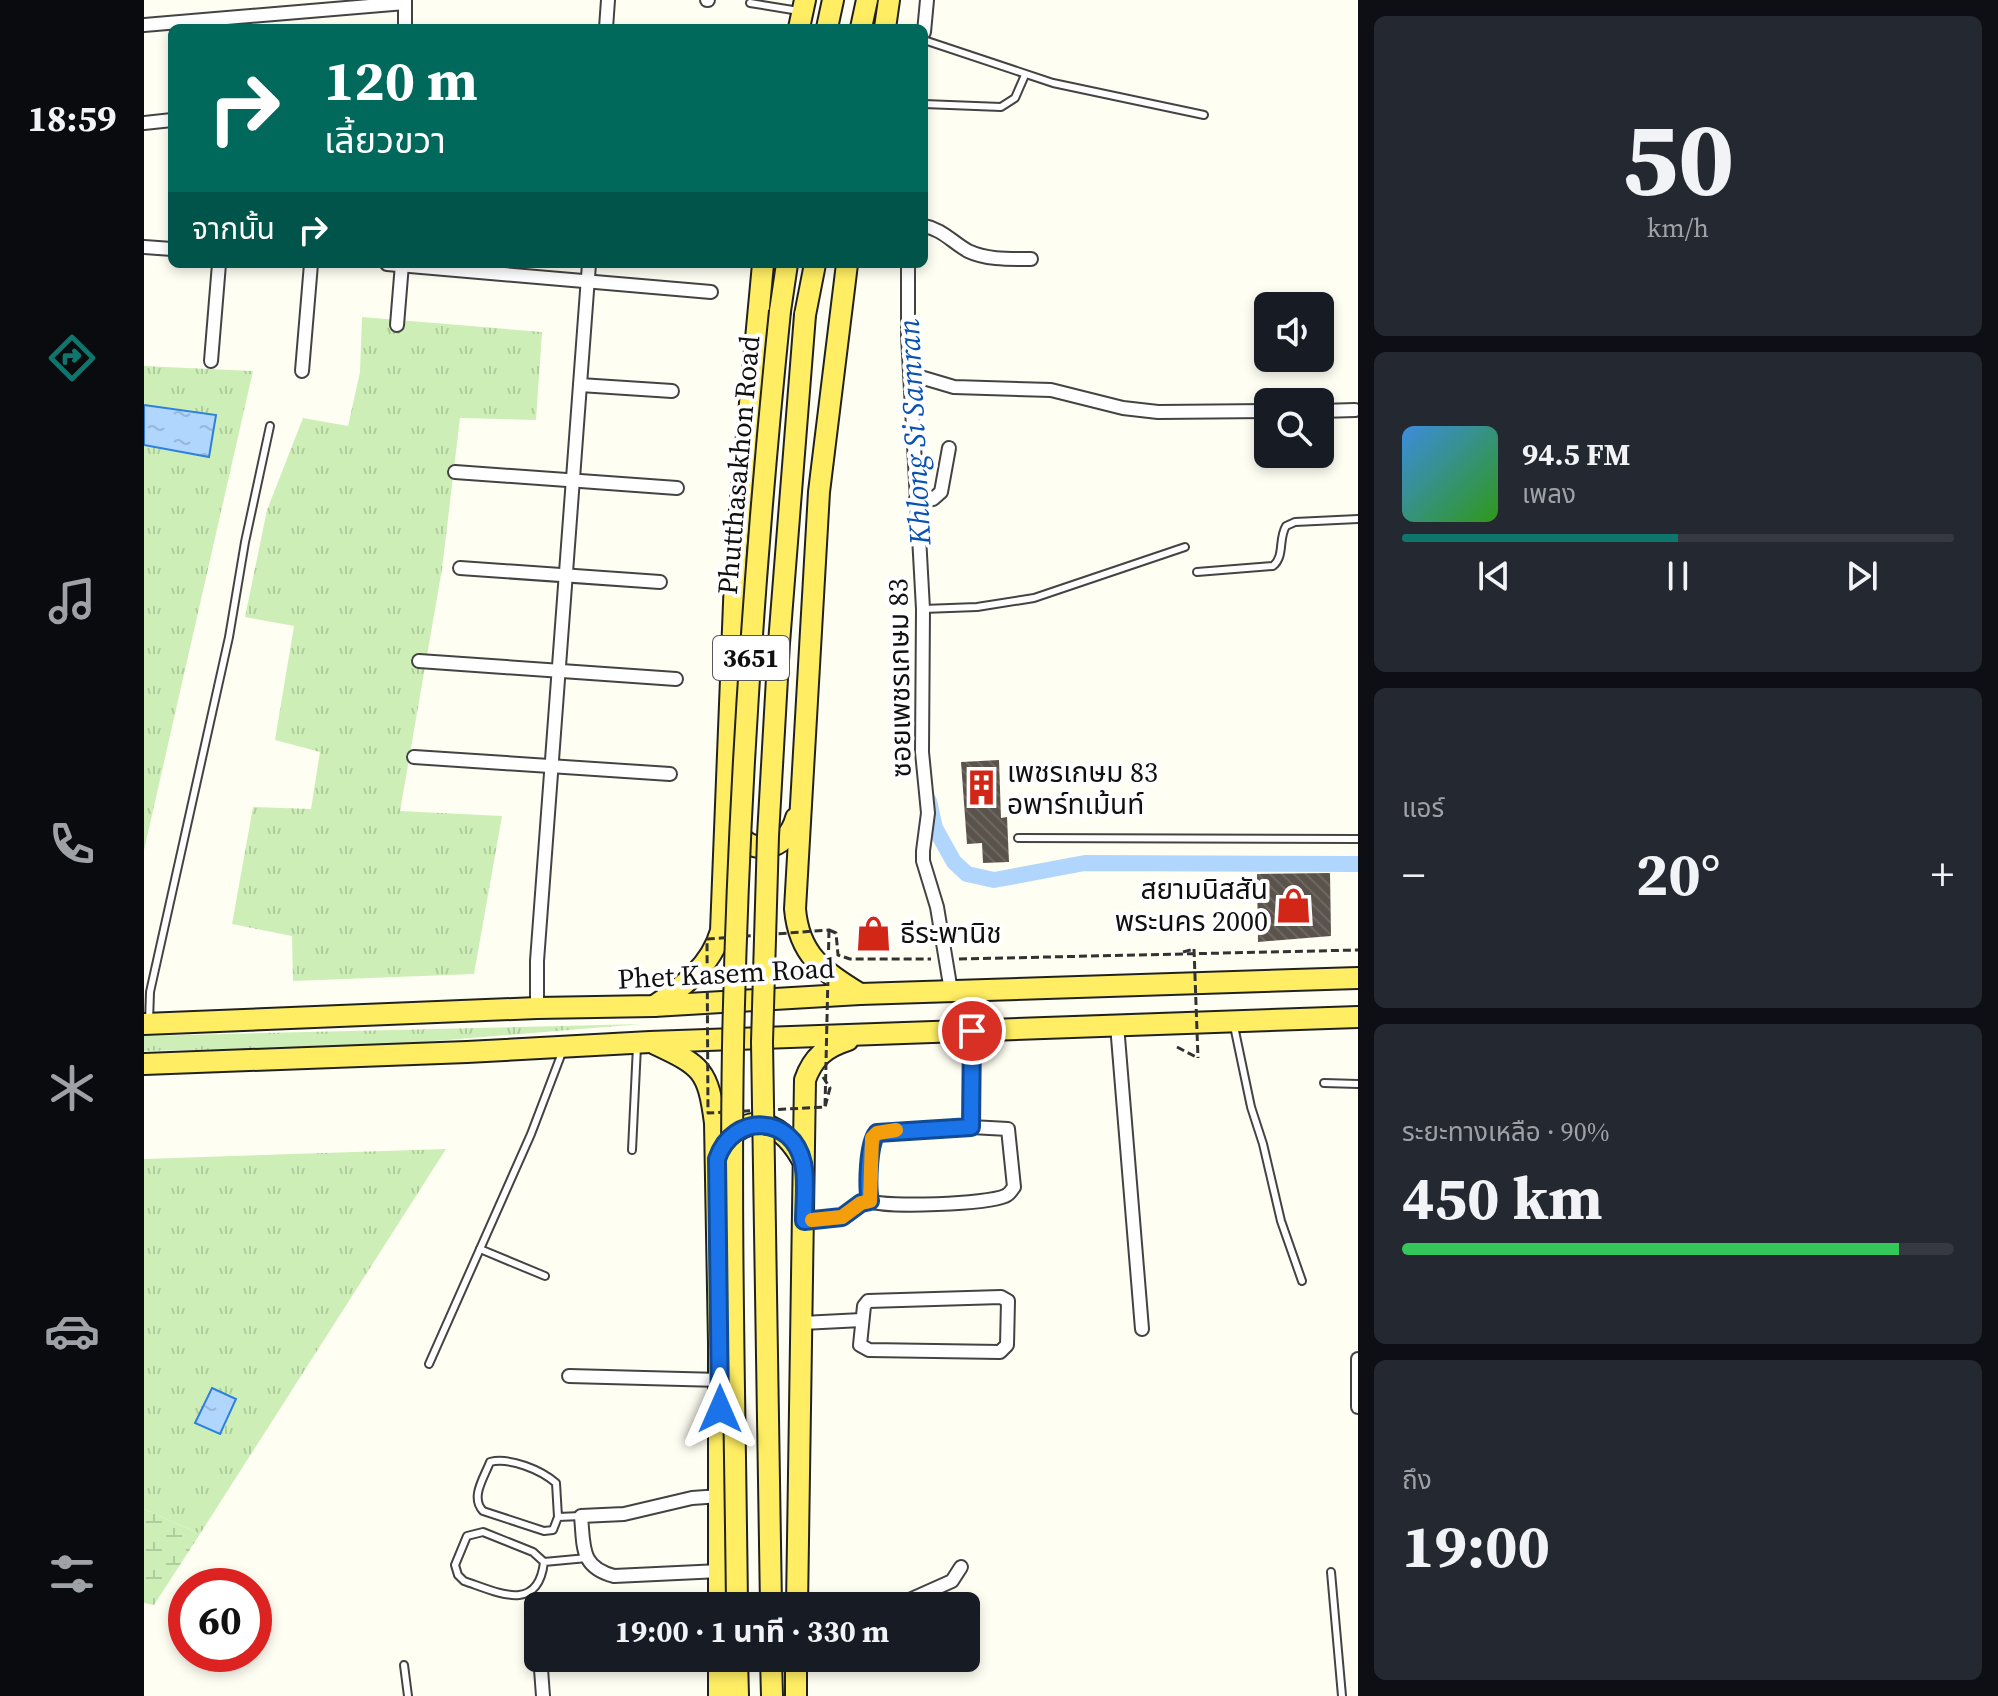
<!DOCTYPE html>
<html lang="th">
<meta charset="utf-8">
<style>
:root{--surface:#171b24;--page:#242831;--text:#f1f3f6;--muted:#9ea1a6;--line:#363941;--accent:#0f766e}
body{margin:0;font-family:"Source Serif 4","Noto Sans Thai",serif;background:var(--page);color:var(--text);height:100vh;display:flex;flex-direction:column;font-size:30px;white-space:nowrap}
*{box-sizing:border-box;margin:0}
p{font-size:26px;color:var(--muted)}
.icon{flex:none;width:44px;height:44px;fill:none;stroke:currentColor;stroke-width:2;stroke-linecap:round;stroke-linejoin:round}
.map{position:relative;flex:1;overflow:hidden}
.drawer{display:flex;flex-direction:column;gap:16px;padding:16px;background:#0d0f14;width:640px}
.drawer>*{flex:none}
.top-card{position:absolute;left:24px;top:24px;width:760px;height:244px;border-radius:12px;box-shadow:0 4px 12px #0003;background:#00695c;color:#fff;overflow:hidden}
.controls{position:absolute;left:1110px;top:292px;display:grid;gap:16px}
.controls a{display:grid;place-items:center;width:80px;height:80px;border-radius:12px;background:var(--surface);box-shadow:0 4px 12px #0003;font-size:40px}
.speed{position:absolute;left:24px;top:1568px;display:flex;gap:16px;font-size:40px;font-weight:700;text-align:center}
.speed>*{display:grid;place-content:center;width:104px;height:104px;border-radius:50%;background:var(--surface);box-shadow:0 4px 12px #0003;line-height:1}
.speed .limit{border:12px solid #d22;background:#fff;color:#111}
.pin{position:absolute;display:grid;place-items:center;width:68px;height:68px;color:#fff;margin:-34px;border:4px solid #fff;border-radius:50%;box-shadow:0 2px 8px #0007}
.me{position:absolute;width:88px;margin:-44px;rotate:0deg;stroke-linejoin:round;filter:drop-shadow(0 0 6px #0008)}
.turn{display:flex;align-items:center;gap:28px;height:168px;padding:0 24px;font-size:36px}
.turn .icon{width:104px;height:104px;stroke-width:2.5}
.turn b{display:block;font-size:56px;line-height:68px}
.then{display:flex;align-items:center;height:76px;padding:0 24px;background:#0003;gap:16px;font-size:30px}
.big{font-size:60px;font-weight:700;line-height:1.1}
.drawer .card{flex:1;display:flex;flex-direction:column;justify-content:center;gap:12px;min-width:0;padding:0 28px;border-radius:12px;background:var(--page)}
.drawer .dial{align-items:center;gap:0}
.dial b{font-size:104px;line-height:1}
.song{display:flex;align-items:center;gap:24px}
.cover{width:96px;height:96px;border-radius:12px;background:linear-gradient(135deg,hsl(210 70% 55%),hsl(110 70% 35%))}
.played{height:8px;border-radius:4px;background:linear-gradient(90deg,var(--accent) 50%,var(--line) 50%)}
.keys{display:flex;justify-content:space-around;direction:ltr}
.heat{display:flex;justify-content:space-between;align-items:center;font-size:44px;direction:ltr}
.charge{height:12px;border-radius:6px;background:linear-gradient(90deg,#34c759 90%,var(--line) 0)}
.trip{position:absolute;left:380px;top:1592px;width:456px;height:80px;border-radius:12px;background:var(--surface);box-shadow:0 4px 12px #0003;font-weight:700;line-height:80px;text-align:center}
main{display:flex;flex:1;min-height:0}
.tab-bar{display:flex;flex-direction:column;width:144px;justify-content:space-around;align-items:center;background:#090b0e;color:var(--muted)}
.tab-bar .icon{width:56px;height:56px}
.tab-bar .current{color:var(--accent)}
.tab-bar b{font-size:36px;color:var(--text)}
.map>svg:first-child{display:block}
.grass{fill:url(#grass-tufts)}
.wetland{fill:url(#wetland-marsh)}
.water{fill:url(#water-ripples);stroke:#2f80dd;stroke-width:2}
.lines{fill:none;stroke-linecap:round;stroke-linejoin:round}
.canal{stroke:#b1d6fd;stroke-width:16}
.building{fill:url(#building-back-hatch)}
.service-casing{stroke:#434343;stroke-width:10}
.minor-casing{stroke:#434343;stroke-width:16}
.primary-casing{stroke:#212121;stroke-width:24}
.path{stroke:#323232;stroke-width:3;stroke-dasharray:8 4;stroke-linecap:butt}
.service{stroke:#fff;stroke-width:6}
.minor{stroke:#fff;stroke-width:12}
.primary{stroke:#ffee63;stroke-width:20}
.primary-bridge-casing{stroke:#212121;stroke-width:24;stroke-linecap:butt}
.path-bridge{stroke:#323232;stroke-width:3;stroke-dasharray:8 4;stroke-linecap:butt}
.primary-bridge{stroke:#ffee63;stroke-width:20}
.route-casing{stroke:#114b97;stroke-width:20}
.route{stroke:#1a73e8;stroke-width:14}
.slow{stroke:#f59e0b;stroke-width:14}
.labels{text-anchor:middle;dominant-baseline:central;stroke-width:8;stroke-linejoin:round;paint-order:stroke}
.shield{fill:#fff;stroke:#585858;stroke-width:2}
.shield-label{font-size:26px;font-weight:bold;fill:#101010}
.street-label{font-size:28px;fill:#101010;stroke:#fff}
.poi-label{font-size:28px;fill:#101010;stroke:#fff;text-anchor:start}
.water-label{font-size:30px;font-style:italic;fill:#0952b2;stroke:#fff}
</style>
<main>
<nav class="tab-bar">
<b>18:59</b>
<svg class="icon current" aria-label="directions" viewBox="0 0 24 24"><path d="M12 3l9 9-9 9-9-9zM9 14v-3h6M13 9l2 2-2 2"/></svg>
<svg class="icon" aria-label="music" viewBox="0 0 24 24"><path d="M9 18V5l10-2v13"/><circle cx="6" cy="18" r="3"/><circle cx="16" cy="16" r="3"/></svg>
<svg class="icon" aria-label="phone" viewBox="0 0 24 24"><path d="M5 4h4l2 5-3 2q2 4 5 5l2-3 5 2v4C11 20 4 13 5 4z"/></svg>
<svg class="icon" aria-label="climate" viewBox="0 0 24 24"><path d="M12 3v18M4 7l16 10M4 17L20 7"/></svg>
<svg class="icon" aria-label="car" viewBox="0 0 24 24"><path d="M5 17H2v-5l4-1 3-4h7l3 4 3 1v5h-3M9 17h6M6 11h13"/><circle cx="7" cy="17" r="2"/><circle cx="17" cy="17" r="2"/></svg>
<svg class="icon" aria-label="filters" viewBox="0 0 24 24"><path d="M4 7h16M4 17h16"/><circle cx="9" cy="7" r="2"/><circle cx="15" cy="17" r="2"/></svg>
</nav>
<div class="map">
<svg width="1214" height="1696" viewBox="0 0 1214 1696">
<defs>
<pattern id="grass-tufts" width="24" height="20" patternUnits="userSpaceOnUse" patternTransform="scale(2)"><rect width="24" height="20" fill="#cdefb7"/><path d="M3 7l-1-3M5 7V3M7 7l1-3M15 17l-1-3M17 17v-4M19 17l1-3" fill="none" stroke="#afcc9c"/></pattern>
<pattern id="wetland-marsh" width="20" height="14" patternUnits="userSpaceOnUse" patternTransform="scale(2)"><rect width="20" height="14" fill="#cdefb7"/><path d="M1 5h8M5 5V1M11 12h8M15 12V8" fill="none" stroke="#afcc9c"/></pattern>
<pattern id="water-ripples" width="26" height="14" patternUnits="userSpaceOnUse" patternTransform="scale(2)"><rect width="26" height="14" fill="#b1d6fd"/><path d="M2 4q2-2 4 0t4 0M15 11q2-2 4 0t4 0" fill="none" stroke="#97b7d8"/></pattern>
<pattern id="building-back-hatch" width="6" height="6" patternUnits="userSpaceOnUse" patternTransform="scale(2)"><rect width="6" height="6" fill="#5a534b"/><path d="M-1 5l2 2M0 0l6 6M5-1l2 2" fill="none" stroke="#6d6761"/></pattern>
</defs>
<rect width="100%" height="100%" fill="#fffef3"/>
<g class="grass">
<path d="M218 317 398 332 392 420 316 418 298 569 256 811 358 816 330 974 149 981 148 936 88 924 109 807 167 809 176 752 131 740 150 626 101 617 123 510 159 418 204 426 216 372Z"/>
<path d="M0 366 109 371 0 850Z"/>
<path d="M498 1024 229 1046 0 1051V1036Z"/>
<path d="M302 1149 56 1534 0 1509V1159Z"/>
</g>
<path class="wetland" d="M0 1509 56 1534 10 1605 0 1603Z"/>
<g class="water">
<path d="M0 405 72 415 65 457 0 445Z"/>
<path d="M68 1388 92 1399 76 1434 51 1423Z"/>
</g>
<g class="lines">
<path class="canal" d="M785 801 791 828 810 862 823 874 850 880 941 863 1214 864"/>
</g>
<g class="building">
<path d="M855 760 857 818 863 817 865 862 839 863 838 843 823 844 817 762Z"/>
<path d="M1186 873 1187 936 1114 942 1113 874Z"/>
</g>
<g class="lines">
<defs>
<g id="service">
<path d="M606 3 655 11"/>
<path d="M780 40 909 83 1060 115"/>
<path d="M780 104 857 107 871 98 881 75"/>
<path d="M1053 572 1129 566C1141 556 1134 539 1142 526L1151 522 1214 519"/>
<path d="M779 609 833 607 890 598 1041 547"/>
<path d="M874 838 1214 839"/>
<path d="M5 1022 6 992 85 637 101 542 126 426"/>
<path d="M1090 1026 1107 1107 1119 1144 1137 1221 1158 1281"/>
<path d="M1180 1083 1214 1084"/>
<path d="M488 1150 493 1046"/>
<path d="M336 1249 401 1276"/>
<path d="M285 1364 387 1134 419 1050"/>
<path d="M414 1517 409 1530 400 1531 339 1511C326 1497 340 1478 346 1462 366 1457 397 1470 412 1483L414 1517 437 1516"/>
<path d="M400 1562C394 1614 353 1592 320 1581L314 1575 311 1565 323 1536 339 1532 389 1552 400 1562 443 1558"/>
<path d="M1187 1572 1198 1696"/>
<path d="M260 1665 264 1696"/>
</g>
<g id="minor">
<path d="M261 0V28"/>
<path d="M563 0H564"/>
<path d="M0 25 261 3"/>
<path d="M462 28 464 0"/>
<path d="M780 32 783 0"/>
<path d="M0 123 28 120"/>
<path d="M780 226C798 229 808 242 824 251 843 260 866 259 887 259"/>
<path d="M0 247 28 249"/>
<path d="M243 264 567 292"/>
<path d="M764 264V336L779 609 778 752 784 813 779 851V861L793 907 807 991"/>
<path d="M253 325 258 264"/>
<path d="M67 361 75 264"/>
<path d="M158 371 167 264"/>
<path d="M766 374 810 387 907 390 979 408 1014 412 1124 411"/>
<path d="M436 385 528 391"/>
<path d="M1176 411 1211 410"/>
<path d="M311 472 533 488"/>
<path d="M771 501 789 499 797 492 805 448"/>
<path d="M316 568 516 582"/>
<path d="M275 661 532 679"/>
<path d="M270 757 526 774"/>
<path d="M393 1008V961L445 264"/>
<path d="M973 1025 998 1329"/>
<path d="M827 1127 864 1129 870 1187C866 1192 866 1194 861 1196 843 1204 743 1208 726 1201 723 1187 724 1144 733 1133Z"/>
<path d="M827 1127 828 1031"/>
<path d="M660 1221 698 1217 717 1203 726 1201"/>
<path d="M857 1297 864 1301 863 1345 856 1352 725 1350 716 1345 720 1306 724 1301Z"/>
<path d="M658 1323 718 1320"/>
<path d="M1214 1359V1407"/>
<path d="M425 1376 576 1380"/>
<path d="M576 1496 548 1498 480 1514 437 1516C440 1547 436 1567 470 1576L576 1571"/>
<path d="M752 1606 808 1581 817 1567"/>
<path d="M399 1696 397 1669 405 1658"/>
</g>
<g id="primary">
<path d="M655 28 661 0"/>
<path d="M683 28 689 0"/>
<path d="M717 28 723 0"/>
<path d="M741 28 745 0"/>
<path d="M703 264 675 492 651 909C655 955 679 971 716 994"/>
<path d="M636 311 643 264"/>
<path d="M661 315 671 264"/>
<path d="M589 826C605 859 643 852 652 818"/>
<path d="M510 1006C539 987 567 966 577 931L592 553 619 264"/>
<path d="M0 1024 393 1008 510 1006 716 994 1214 978"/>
<path d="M511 1044C558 1066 564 1070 571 1123L575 1344V1606"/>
<path d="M0 1064 323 1052 506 1042 1214 1017"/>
<path d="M579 1144C609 1107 640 1126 659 1161"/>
<path d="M653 1606 661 1080C669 1057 682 1047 704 1040"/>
<path d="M593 1658 594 1696"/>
<path d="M627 1658 628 1696"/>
<path d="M575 1696V1658"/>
<path d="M652 1696V1658"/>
</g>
</defs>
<use href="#service" class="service-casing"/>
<use href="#minor" class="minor-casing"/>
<use href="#primary" class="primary-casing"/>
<g class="path">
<path d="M685 930 692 933 694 955 706 959H787"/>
<path d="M1039 952 1050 949"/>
<path d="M815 959 1214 950"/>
<path d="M1033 1047 1054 1058"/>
<path d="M679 1077 686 1088 681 1107"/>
</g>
<use href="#service" class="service"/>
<use href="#minor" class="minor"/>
<use href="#primary" class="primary"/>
<defs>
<g id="primary-bridge">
<path d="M593 1606C591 1419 586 1232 589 1046 594 800 611 555 636 311"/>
<path d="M627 1606 618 1042 624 836 635 643 661 315"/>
</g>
</defs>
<use href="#primary-bridge" class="primary-bridge-casing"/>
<g class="path-bridge">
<path d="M685 930 681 1107 564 1113 563 939Z"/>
<path d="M1050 949 1054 1058"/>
</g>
<use href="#primary-bridge" class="primary-bridge"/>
</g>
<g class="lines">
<defs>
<path id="route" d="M576 1409 573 1159C589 1112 649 1115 659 1163 663 1181 660 1203 660 1221L698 1217 717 1203 726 1201C723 1187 724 1144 733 1133L827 1127 828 1031"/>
</defs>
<use href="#route" class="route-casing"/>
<use href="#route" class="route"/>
<path class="slow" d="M668 1220 698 1217 717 1203 726 1201 728 1138 733 1133 752 1130"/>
</g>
<defs>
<symbol id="building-bare" viewBox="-9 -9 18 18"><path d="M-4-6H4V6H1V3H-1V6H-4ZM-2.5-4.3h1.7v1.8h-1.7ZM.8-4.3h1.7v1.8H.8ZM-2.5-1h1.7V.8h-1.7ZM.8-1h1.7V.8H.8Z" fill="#d22616" stroke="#fff" stroke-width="2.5" paint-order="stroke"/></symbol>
<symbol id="shop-bare" viewBox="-9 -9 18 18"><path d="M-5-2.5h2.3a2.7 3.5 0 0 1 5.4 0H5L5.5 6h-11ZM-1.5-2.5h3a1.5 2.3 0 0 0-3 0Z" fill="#d22616" stroke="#fff" stroke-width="2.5" paint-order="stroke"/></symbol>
</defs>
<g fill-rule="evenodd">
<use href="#building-bare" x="812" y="762" width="51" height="51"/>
<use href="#shop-bare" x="1124" y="880" width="51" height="51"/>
<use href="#shop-bare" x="704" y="908" width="51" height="51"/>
</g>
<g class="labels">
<rect class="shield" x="569" y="636" width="76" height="44" rx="6"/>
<g class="shield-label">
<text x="607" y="658">3651</text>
</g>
<g class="street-label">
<text transform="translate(594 465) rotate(-85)">Phutthasakhon Road</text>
<text transform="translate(755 678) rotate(-91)">ซอยเพชรเกษม 83</text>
<text transform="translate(582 973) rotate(-3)">Phet Kasem Road</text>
</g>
<g class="poi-label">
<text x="863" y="772">เพชรเกษม 83<tspan x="863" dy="32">อพาร์ทเม้นท์</tspan></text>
<text x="1124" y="889" text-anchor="end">สยามนิสสัน<tspan x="1124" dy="32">พระนคร 2000</tspan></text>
<text x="756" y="933">ธีระพานิช</text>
</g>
<g class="water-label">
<text transform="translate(770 432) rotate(-93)">Khlong Si Samran</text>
</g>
</g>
</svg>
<div class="controls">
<a><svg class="icon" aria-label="sound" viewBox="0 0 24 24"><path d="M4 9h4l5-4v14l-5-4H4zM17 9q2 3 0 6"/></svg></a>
<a><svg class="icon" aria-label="search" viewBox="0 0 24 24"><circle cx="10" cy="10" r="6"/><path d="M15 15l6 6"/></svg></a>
</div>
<div class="speed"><div class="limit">60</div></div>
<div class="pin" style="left:828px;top:1031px;background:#d93025"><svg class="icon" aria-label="arrive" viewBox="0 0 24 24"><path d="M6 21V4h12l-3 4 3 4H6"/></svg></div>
<svg class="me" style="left:576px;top:1409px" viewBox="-20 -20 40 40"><path d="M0-17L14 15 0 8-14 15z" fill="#1a73e8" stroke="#fff" stroke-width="4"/></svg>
<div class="trip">19:00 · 1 นาที · 330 m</div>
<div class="top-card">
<div class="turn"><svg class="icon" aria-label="right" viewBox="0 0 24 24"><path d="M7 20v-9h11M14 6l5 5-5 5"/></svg><div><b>120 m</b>เลี้ยวขวา</div></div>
<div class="then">จากนั้น<svg class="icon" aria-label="right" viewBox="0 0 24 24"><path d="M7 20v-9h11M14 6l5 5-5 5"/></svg></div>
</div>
</div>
<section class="drawer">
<div class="card dial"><b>50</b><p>km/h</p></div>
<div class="card">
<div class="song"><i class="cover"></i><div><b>94.5 FM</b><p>เพลง</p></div></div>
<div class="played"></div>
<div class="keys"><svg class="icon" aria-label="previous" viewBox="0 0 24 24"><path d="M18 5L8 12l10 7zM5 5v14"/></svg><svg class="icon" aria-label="pause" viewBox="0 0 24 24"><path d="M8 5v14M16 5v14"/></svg><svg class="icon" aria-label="next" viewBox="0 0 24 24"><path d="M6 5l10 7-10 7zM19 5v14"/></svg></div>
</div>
<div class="card"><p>แอร์</p>
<div class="heat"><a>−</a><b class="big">20°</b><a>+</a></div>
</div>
<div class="card"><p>ระยะทางเหลือ · 90%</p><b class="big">450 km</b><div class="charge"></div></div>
<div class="card"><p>ถึง</p><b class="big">19:00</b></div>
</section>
</main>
